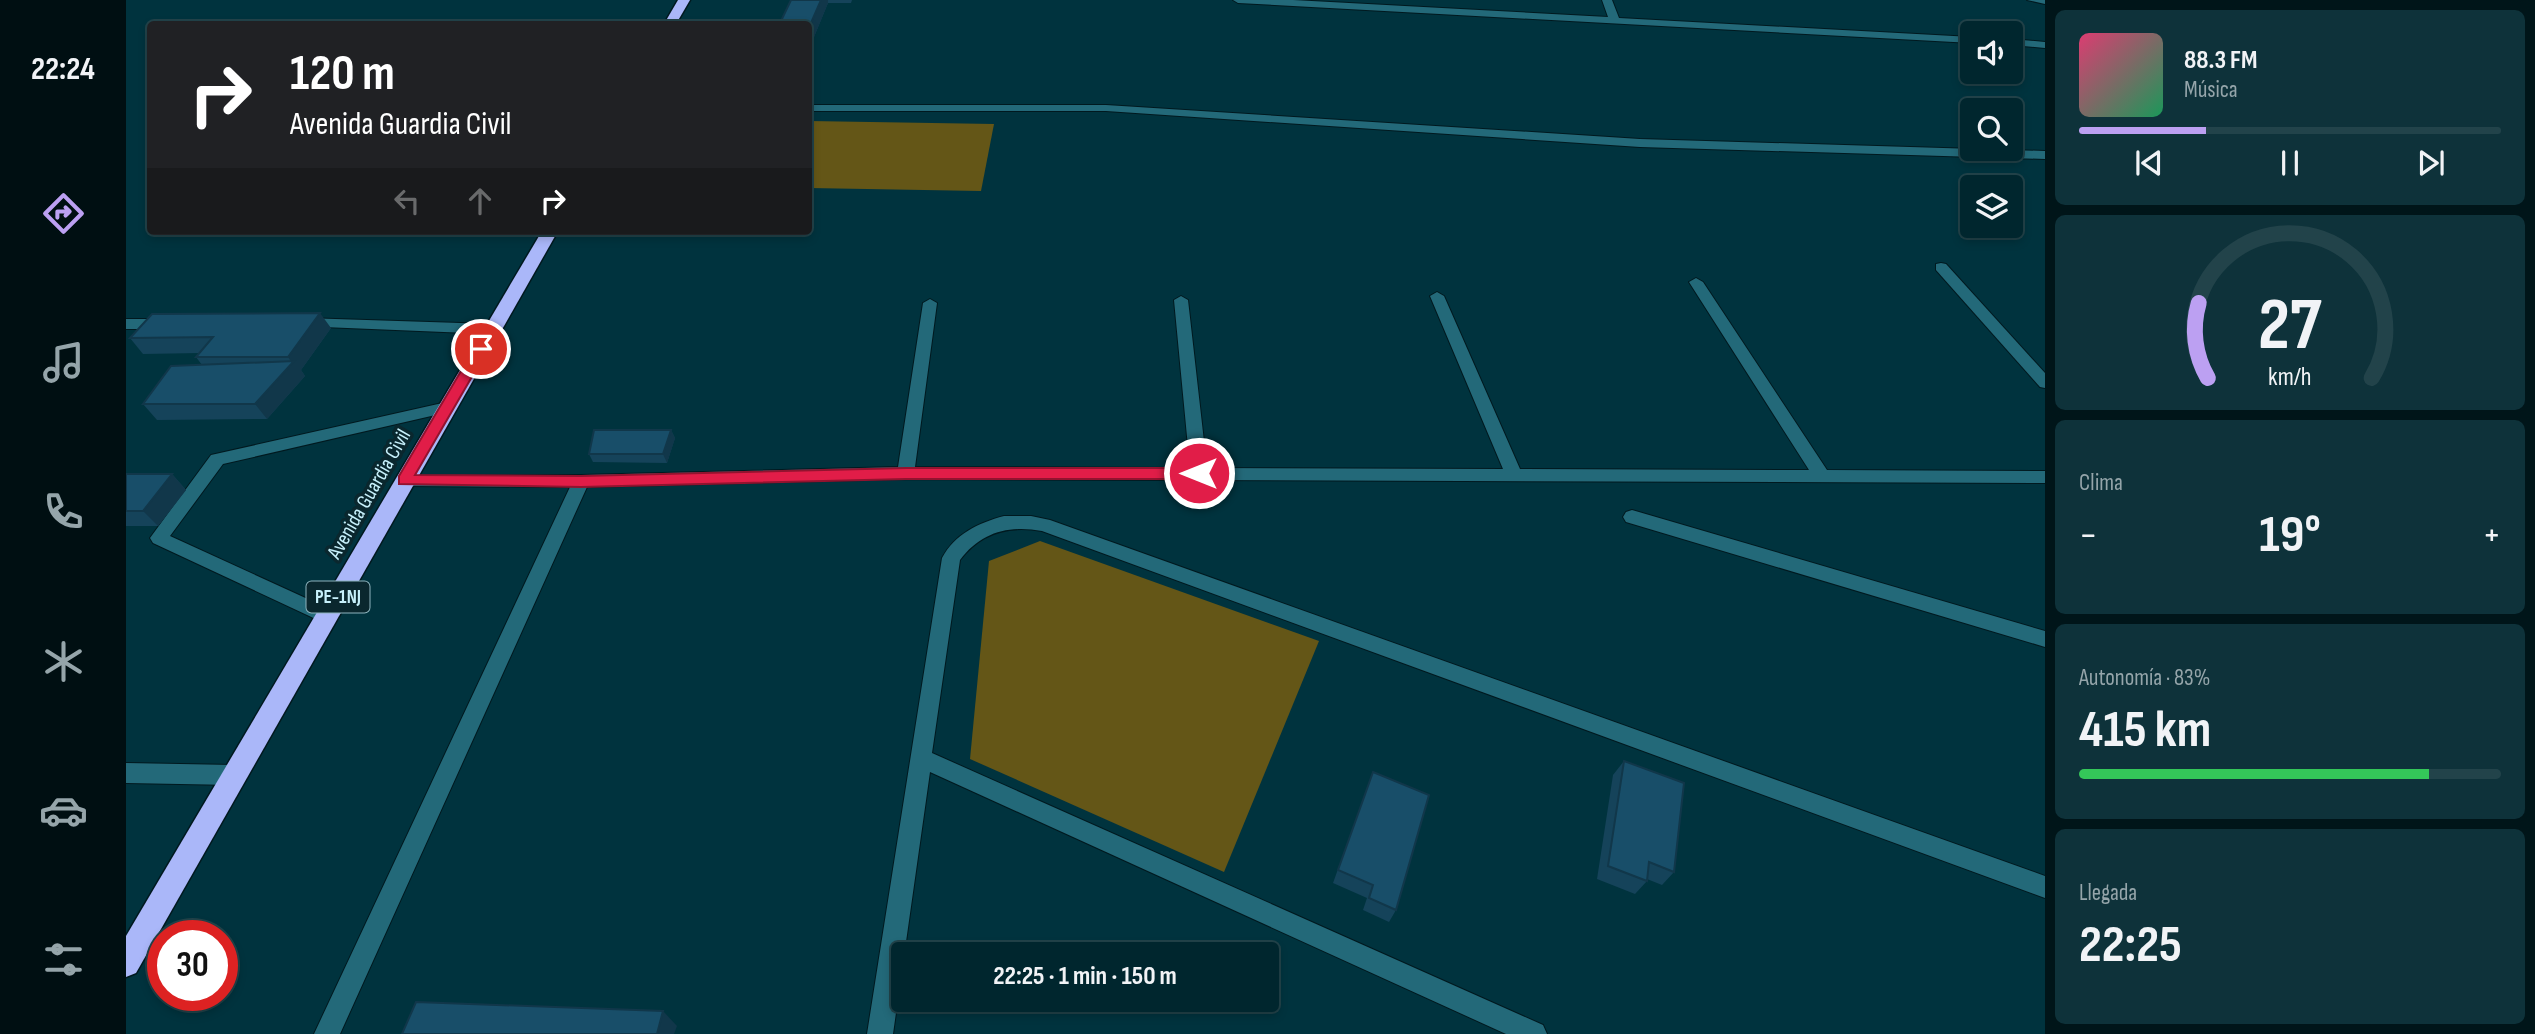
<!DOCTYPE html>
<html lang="es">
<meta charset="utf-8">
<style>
:root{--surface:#00262e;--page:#0e323a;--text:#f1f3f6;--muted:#95a5aa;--line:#22434a;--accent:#bca0f2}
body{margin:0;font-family:"Sofia Sans Condensed",sans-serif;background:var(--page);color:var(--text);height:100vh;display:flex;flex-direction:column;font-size:26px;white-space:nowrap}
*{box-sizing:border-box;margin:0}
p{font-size:23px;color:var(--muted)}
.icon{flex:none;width:38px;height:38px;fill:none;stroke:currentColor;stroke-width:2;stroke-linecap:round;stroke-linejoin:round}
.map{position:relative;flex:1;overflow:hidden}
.panel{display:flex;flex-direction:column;gap:10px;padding:10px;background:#001519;width:490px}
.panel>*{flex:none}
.top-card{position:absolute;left:21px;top:21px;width:665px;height:214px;border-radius:7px;box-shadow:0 4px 10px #0003,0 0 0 2px var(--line);background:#202124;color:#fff;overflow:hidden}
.controls{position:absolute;left:1834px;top:21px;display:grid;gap:14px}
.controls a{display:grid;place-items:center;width:63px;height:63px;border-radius:7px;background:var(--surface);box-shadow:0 4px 10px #0003,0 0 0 2px var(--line);font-size:35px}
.speed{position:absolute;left:21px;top:920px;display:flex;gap:14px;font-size:35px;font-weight:700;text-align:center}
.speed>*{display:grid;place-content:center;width:91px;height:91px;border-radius:50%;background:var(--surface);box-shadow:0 4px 10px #0003,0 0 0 2px var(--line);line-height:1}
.speed .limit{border:10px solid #d22;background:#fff;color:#111}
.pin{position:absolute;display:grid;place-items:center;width:60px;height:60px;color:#fff;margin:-30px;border:4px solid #fff;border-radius:50%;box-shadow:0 2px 7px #0007}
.me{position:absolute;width:77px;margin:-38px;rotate:270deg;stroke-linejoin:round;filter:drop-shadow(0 0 5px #0008)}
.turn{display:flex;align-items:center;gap:24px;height:147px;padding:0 28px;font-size:32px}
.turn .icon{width:91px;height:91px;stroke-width:2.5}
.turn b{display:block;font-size:49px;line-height:60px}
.lanes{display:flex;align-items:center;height:66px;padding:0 28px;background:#0003;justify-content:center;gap:35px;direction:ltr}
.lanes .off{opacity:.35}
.big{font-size:52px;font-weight:700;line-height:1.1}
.panel .tile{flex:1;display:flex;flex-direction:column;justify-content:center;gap:10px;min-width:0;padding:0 24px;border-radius:10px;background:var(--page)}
.panel .dial{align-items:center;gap:0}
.dial svg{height:182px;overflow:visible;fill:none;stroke:var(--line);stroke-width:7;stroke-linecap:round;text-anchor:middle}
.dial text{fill:var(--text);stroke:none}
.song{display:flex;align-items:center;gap:21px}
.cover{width:84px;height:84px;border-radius:10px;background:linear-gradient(135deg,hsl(340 70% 55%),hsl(150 70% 35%))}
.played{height:7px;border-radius:4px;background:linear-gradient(90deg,var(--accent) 30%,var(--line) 30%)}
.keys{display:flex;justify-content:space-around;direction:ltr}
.heat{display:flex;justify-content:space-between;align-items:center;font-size:38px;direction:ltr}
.charge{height:10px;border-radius:5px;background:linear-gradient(90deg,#34c759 83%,var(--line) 0)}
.trip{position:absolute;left:765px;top:942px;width:388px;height:70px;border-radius:7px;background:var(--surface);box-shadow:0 4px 10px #0003,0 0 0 2px var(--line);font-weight:700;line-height:70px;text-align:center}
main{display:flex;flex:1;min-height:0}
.menu{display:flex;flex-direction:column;width:126px;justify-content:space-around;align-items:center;background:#000f12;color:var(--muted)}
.menu .icon{width:49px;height:49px}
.menu .current{color:var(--accent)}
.menu b{font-size:32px;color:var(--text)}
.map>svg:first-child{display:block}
.green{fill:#645617}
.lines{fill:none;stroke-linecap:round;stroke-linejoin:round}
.lane-casing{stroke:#00191f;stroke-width:2}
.street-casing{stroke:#00191f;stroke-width:2}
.highway-casing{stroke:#00191f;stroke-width:3}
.lane{fill:#236979;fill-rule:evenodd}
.street{fill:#236979;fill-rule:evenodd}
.highway{fill:#aab7f9;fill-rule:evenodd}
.wall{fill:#15435a}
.shaded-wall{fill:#11374a}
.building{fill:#184e69;stroke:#11374a;stroke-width:2}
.route{fill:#e11d48;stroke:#92132f;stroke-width:2}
.labels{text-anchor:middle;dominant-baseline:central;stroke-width:7;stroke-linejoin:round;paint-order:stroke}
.shield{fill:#0a272e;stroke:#8eb4be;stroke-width:2}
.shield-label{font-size:19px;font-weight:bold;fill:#c7f0fb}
.street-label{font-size:21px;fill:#c7f0fb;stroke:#0a272e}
</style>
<main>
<nav class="menu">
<b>22:24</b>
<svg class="icon current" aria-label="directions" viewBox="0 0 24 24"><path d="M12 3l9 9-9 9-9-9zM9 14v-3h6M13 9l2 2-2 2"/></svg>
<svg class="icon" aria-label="music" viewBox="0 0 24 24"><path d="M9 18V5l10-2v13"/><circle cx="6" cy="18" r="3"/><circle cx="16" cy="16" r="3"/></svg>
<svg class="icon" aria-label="phone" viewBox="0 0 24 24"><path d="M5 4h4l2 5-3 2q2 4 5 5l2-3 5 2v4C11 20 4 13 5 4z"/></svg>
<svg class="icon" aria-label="climate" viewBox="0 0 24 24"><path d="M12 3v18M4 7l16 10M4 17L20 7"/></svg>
<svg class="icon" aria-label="car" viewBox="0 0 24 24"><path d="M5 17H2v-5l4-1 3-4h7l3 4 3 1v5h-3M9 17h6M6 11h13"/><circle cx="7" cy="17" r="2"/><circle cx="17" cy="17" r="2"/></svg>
<svg class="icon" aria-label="filters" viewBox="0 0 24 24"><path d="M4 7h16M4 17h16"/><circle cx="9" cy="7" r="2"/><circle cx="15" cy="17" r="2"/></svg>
</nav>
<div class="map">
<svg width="1919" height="1034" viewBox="0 0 1919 1034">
<rect width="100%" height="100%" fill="#00333e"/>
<g class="green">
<path d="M683 121 868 124 855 191 683 188Z"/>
<path d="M914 541 1193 641 1098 872 844 759 863 561Z"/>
</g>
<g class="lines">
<defs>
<g id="lane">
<path d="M1107 0H1167L1482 17 1476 0H1486L1493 18 1846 37V43L1112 3Z"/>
<path d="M1901 0H1919V4Z"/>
<path d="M1885 39 1919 42V48L1885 45Z"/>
<path d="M682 105H980L1514 139 1919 151V159L1514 147 980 111H682Z"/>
<path d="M178 318 366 324 373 329 366 334 173 326 171 323Z"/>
<path d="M0 319H38L45 324 38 329H0Z"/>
<path d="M321 402 329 407 327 411 97 464 44 536 208 611 210 616 208 621 201 624 194 621 27 543 24 538 85 455Z"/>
<path d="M0 763 108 765 116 768 119 775 116 782 108 785 0 783Z"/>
</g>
<g id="street">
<path d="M1815 263 1820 264 1919 373V388L1914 387 1810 270V264Z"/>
<path d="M1570 278 1577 282 1701 470 1919 471V483L780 479 461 487 214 1034H188L444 487 279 486 273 484 271 480 273 476 455 475 772 467 797 303 804 299 811 303 789 467 1064 468 1048 300 1055 296 1062 300 1081 468 1377 469 1304 296 1311 292 1318 296 1394 469 1683 470 1563 282Z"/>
<path d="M1506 510 1919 631V647L1500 522 1497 517 1500 512Z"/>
<path d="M878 516H905L924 520 1919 876V898L916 531C883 525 855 532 834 560L806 753 1417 1025 1421 1034H1380L804 772 767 1034H741L816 558C829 534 852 523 878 516Z"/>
</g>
<g id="highway">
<path d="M552 0H564L550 24H538Z"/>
<path d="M416 231H432L10 973 0 977V936Z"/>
</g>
</defs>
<use href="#lane" class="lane-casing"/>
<use href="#street" class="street-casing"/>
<use href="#highway" class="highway-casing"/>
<use href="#lane" class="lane"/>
<use href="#street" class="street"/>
<use href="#highway" class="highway"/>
</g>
<g class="wall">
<path d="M665 0H726L725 3H702L688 37H682V24H654Z"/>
<path d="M205 328 175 370 179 376 141 419 31 420 17 404 76 365 70 357 74 353 17 354 4 338Z"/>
<path d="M545 430 549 438 541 463 467 462 463 454Z"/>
<path d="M0 474H46L60 490 32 526H0Z"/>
<path d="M1498 761 1548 872 1536 885 1521 879V881L1509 894 1471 879 1487 775Z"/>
<path d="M1247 772 1270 910 1263 922 1237 910 1241 898 1207 883Z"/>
</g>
<g class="shaded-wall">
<path d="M695 0H702V3L688 37 685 23Z"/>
<path d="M194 313 205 328 175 370 179 376 141 419 129 404 166 363 162 357Z"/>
<path d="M545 430 549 438 541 463 537 454Z"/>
<path d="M46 474 60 490 32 526 17 511Z"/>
<path d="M537 1011 551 1026 548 1034H531Z"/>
</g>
<g class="building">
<path d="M665 0H695L685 23H654Z"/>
<path d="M194 313 162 357H70L87 337 4 338 26 314Z"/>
<path d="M168 361 129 404H17L45 366Z"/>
<path d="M468 430H545L537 454H463Z"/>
<path d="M0 474H46L17 511H0Z"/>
<path d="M1498 761 1558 783 1548 872 1523 862 1521 881 1482 866Z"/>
<path d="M1247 772 1303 795 1270 910 1243 898 1247 885 1212 870Z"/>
<path d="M290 1002 537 1011 531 1034H276Z"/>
</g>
<path class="route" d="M355 344 362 349 289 475 455 476 780 468H1073L1081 473 1073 479H780L455 487 273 484V476L348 349Z"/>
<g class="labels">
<rect class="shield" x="180.5" y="581.5" width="63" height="31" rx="5"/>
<g class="shield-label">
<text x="212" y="597">PE-1NJ</text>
</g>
<g class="street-label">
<text transform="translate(243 494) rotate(-60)">Avenida Guardia Civil</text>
</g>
</g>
</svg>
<div class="controls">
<a><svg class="icon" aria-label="sound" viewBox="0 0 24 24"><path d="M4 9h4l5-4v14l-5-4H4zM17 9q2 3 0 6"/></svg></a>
<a><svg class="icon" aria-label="search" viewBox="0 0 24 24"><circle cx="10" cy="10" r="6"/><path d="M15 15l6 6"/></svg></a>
<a><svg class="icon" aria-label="layers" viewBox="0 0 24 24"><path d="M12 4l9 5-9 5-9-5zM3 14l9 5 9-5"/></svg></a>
</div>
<div class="speed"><div class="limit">30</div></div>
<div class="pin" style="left:355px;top:349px;background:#d93025"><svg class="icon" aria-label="arrive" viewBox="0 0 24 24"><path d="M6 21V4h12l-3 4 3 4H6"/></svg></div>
<svg class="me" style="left:1073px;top:473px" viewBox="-20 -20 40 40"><circle r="17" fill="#e11d48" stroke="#fff" stroke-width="3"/><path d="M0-11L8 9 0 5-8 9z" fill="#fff"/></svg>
<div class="trip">22:25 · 1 min · 150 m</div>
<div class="top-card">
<div class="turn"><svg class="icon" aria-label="right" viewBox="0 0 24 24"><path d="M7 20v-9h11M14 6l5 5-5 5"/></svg><div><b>120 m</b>Avenida Guardia Civil</div></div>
<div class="lanes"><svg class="icon off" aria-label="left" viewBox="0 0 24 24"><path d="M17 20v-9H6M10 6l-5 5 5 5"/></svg><svg class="icon off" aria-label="ahead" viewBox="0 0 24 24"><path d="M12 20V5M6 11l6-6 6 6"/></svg><svg class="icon" aria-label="right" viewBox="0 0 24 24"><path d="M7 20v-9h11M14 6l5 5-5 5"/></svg></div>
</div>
</div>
<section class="panel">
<div class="tile">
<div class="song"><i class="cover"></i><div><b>88.3 FM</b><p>Música</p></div></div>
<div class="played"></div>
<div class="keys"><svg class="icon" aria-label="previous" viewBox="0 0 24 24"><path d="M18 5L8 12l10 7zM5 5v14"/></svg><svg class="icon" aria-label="pause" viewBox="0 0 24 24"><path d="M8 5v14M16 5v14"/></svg><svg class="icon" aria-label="next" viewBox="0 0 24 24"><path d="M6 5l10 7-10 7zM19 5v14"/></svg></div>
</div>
<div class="tile dial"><svg viewBox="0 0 100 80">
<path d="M14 69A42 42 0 1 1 86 69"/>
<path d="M14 69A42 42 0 0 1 10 36" stroke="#bca0f2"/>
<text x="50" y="56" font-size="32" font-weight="700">27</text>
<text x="50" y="72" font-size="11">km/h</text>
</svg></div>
<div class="tile"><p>Clima</p>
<div class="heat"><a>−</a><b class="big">19°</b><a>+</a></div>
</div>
<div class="tile"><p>Autonomía · 83%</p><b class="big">415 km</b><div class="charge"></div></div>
<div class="tile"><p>Llegada</p><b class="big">22:25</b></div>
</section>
</main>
